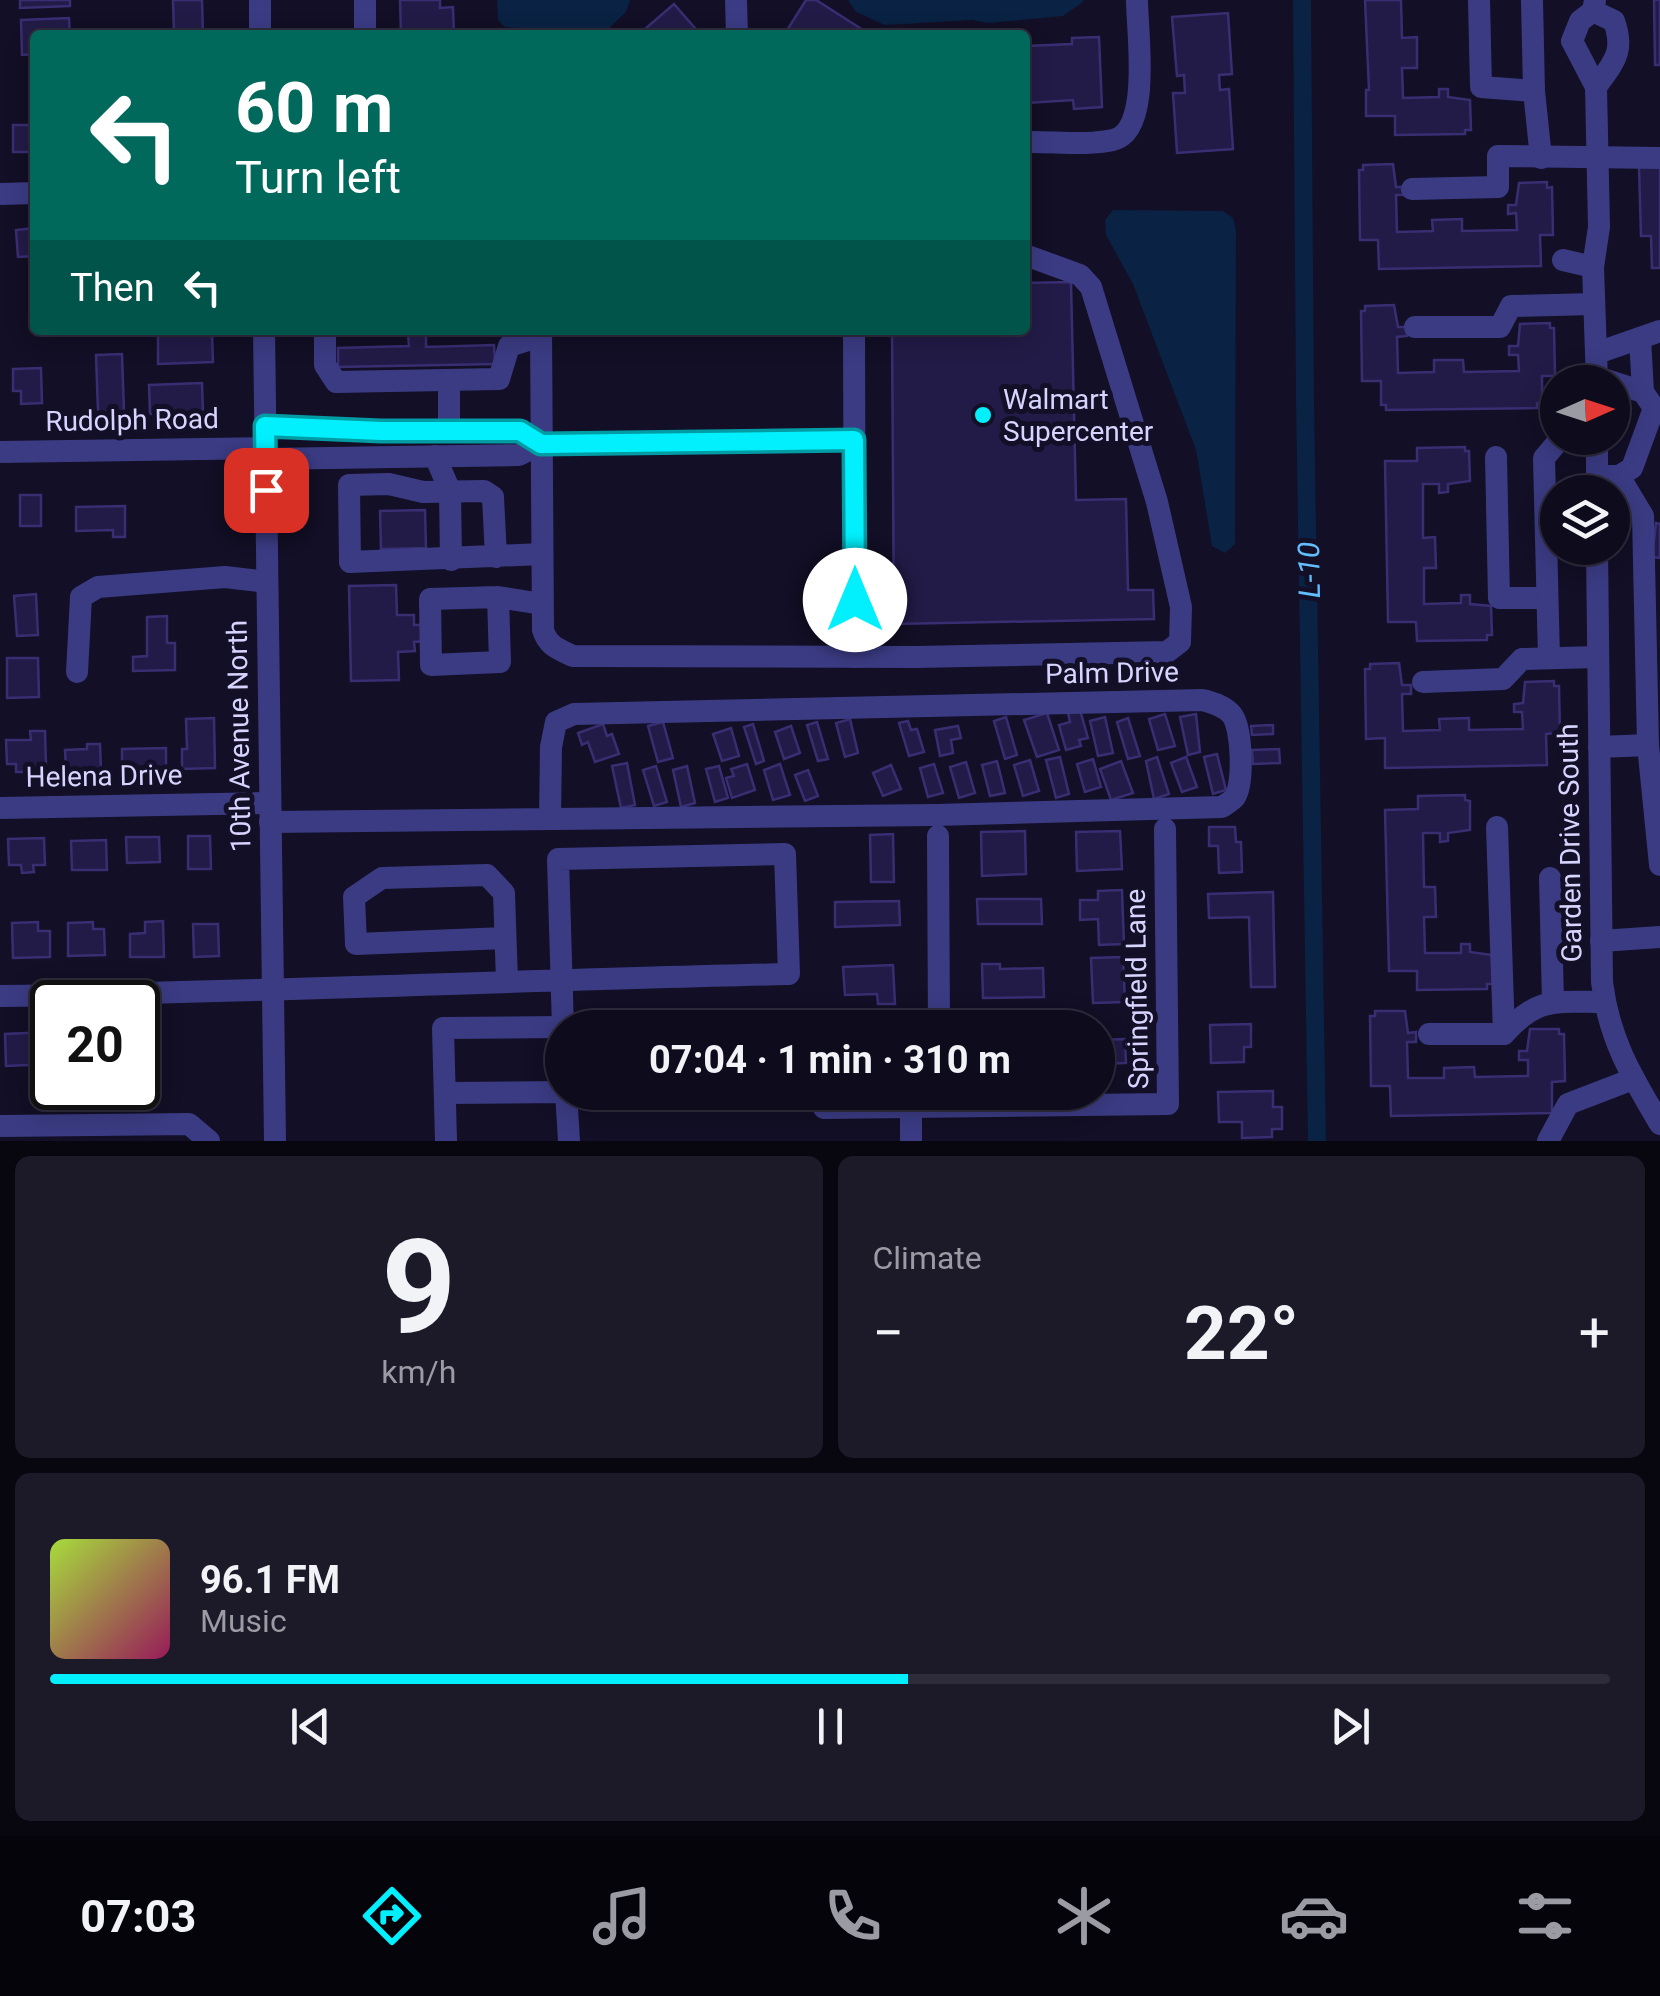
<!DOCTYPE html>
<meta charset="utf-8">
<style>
:root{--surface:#0e0b1c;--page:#1c1929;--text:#f1f3f6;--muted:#9b9ba3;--line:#2e2b3b;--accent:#02f0fd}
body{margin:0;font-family:Roboto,sans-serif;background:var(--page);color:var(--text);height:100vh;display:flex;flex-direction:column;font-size:38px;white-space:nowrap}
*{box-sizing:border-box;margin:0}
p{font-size:32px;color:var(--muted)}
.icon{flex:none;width:55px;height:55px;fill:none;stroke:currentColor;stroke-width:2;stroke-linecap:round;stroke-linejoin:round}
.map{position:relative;height:1141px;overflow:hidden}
.panel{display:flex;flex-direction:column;gap:15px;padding:15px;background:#08060f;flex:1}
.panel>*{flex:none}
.banner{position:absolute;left:30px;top:30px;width:1000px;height:305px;border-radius:10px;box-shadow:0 5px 25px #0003,0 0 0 2px var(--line);background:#00695c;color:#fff;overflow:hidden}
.needle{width:65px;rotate:87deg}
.buttons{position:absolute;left:1540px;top:365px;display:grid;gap:20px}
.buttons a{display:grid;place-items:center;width:90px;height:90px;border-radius:50%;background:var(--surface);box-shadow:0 5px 25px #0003,0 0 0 2px var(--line);font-size:50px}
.speed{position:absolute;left:30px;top:980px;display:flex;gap:20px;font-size:50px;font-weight:700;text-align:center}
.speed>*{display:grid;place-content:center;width:130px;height:130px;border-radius:50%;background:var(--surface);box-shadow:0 5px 25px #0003,0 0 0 2px var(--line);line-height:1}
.speed .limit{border:5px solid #111;border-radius:15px;background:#fff;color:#111}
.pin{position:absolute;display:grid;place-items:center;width:85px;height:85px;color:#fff;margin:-42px;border-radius:20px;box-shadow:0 5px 15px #0006}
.me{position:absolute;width:110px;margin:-55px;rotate:0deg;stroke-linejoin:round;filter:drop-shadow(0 0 8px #0008)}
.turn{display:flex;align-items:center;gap:35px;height:210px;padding:0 40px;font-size:45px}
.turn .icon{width:130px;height:130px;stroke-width:2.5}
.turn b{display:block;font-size:70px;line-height:85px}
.then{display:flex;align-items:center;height:95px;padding:0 40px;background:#0003;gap:20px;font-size:38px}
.big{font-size:75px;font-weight:700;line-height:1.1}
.panel .widget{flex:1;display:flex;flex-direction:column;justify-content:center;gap:15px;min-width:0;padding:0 35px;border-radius:15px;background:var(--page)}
.panel .dial{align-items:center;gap:0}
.dial b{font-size:130px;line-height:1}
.song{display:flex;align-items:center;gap:30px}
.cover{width:120px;height:120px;border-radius:15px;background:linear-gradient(135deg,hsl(80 70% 55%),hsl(330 70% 35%))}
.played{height:10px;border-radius:5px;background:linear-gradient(90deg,var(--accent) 55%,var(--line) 55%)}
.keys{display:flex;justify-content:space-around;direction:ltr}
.heat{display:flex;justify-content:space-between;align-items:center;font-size:55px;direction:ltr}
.panel .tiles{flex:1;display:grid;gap:15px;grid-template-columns:1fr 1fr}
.widget:last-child{grid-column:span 2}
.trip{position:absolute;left:545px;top:1010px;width:570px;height:100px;border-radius:50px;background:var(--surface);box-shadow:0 5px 25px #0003,0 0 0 2px var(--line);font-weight:700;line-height:100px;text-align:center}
.menu{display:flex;height:160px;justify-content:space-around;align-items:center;background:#06040b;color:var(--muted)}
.menu .icon{width:70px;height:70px}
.menu .current{color:var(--accent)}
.menu b{font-size:45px;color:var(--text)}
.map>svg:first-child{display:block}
.water{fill:#0a2243}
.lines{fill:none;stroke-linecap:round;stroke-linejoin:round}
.canal{stroke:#0a2243;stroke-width:18}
.building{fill:#221b47;stroke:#382e72;stroke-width:2.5}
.minor{stroke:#3b3b84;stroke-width:22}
.route-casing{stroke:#019ca4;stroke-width:25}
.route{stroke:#02f0fd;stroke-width:18}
.poi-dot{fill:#02f0fd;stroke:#120f26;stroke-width:4}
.labels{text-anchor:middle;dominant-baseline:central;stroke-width:10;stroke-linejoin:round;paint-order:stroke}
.poi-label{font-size:28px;fill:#d7d4ff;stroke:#120f26;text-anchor:start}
.street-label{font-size:28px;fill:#d7d4ff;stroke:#120f26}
.water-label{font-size:30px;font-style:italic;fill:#63befe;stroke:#120f26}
</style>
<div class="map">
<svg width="1660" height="1141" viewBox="0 0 1660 1141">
<rect width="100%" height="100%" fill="#120f26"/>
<g class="water">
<path d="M497 0H630L626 12 604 33 505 27 498 20Z"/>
<path d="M848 0H1083V2L1063 16 988 23 972 20 885 25 856 12Z"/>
<path d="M1113 210 1223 211 1233 218 1236 230 1235 544 1225 553 1212 546 1196 450 1133 284 1106 235 1105 220Z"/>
</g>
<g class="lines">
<path class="canal" d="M1302 0 1305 401 1317 1141"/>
</g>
<g class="building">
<path d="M20 0H70V6L20 8Z"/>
<path d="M173 0H202L203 35H174Z"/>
<path d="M400 0H440V8L453 7 454 35H401Z"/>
<path d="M806 0H816L860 28 855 35H784Z"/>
<path d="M1365 0H1401L1402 38 1417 37V68H1402L1403 98 1439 97V89H1448V97L1470 100 1471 130H1465V134L1395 135V116H1366V90H1369Z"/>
<path d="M1654 0H1660V65H1655Z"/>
<path d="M674 4 701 35H638Z"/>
<path d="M1228 13 1232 74 1219 75 1220 90 1229 89 1233 149 1177 153 1173 93H1185L1184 75 1177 76 1172 17Z"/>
<path d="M69 18 70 35H35V54L22 55 21 20Z"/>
<path d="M1099 37 1102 107 1074 109 1073 100 1028 103 1026 46 1072 44V38Z"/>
<path d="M13 125H29L30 152H13Z"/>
<path d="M1660 161V268H1652L1651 236H1641L1639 167Z"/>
<path d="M1393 164 1396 187H1405V195H1396L1397 232 1433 231 1432 220 1462 219V231L1517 230 1516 213 1508 214V205H1516L1519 183 1547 182V188L1552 187 1553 235H1540L1541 266 1379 269 1378 240H1360L1359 170H1363V165Z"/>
<path d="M35 228V256L18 257 16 230Z"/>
<path d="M1071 282 1076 500 1126 499 1128 590H1153L1154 619 894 624 892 330H1025V283Z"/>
<path d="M1394 305 1398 327H1406L1407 336 1397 337 1398 373 1434 372V360H1463L1464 372 1519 371 1518 355H1509V346H1518L1520 324 1550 323V328H1554L1555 376H1542V403H1537V408L1386 410V405H1381V381H1362L1361 311H1365V306Z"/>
<path d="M212 333 213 362 158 364V334Z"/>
<path d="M426 333V347L494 345 495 364 338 367V348L409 346 408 334Z"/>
<path d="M122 354 124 411 98 412 96 355Z"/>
<path d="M41 368 42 403 21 404V391H13V369Z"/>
<path d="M202 383 203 413 150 414 149 385Z"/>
<path d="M1465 447V451H1469L1470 481 1448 484V492L1439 493V484H1423V538L1435 537 1436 568H1424V604L1461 603V595H1470V604L1491 606 1492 635H1487V640L1417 641 1416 622H1388L1385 461H1417V448Z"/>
<rect x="20" y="495" width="21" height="31"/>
<path d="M125 506V537H113V530L76 531V507Z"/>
<path d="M425 510 426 548 381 549 380 511Z"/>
<path d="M1656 523 1660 524V558L1652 557Z"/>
<path d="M396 585 397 615H414V625H425V641L414 642 415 651 398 652 399 680 351 681 349 586Z"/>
<path d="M36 594 38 635 17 636 14 596Z"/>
<path d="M167 616V643H175V670L133 671V657L147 656V617Z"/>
<path d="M7 658H38L39 697 7 698Z"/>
<path d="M1399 663 1402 685H1411V694H1402L1403 731 1440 730 1439 719 1469 718V730L1523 729 1522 712H1514V704L1523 703 1525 682 1554 681V686H1559L1560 733 1546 734 1547 765 1385 768V738L1366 739 1365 669H1370V664Z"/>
<path d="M1080 710 1088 738 1079 740 1081 746 1066 750 1059 725 1070 722 1068 713Z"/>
<path d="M1047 713 1059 750 1037 757 1024 720Z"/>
<path d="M1165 714 1175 746 1158 750 1149 719Z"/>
<path d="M1196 714 1200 752 1188 755 1180 717Z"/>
<path d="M1006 717 1017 755 1005 759 994 721Z"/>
<path d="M1105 717 1113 753 1098 756 1090 721Z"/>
<path d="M214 718 215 768 182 769V749H187L186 719Z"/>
<path d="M1128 718 1140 756 1128 759 1117 722Z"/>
<path d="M850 719 858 753 845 757 836 723Z"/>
<path d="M908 721 911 730 917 729 924 752 909 756 899 723Z"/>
<path d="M663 722 673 758 658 762 648 726Z"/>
<path d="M817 722 828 759 818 761 807 725Z"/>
<path d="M603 724 607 736 612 734 619 754 595 762 588 742 582 745 578 733Z"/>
<path d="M753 724 764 761 756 764 744 727Z"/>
<path d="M1273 725V734L1252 735 1251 726Z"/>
<path d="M791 726 800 753 784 759 775 732Z"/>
<path d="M958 726 961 738 951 740 953 753 940 756 935 730Z"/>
<path d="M731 728 739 756 722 761 713 734Z"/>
<path d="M30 731H45L46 765 32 766V772H16V764H7L6 740H31Z"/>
<path d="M87 744H100L101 771 66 772 65 750 87 749Z"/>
<path d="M166 748V771H122V749Z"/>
<path d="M1279 749 1280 763 1253 764 1252 750Z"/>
<path d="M1217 754 1226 790 1213 794 1204 757Z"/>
<path d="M1060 757 1069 794 1056 798 1046 760Z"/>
<path d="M1157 757 1169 794 1154 799 1146 761Z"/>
<path d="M1186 757 1197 787 1182 792 1171 763Z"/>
<path d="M1093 759 1101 787 1085 792 1077 764Z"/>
<path d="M1030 760 1039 791 1023 796 1014 765Z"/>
<path d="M997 761 1005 793 990 796 982 765Z"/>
<path d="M1121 761 1133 793 1111 800 1100 769Z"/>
<path d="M966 762 975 793 959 798 950 767Z"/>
<path d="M627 763 635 805 621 808 612 766Z"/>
<path d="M747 764 755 790 732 798 726 778 734 776 731 769Z"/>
<path d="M780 764 790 795 773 800 764 770Z"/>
<path d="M934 764 943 793 928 797 920 768Z"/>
<path d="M891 765 901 789 883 796 873 773Z"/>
<path d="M656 766 667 802 654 806 643 770Z"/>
<path d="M687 766 695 803 681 807 673 770Z"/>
<path d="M719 766 728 798 715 802 706 769Z"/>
<path d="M808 770 818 796 805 801 795 775Z"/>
<path d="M1465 795V800L1470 801V830L1448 833V841L1440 842V833H1423L1424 887H1435L1436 917H1424L1425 953H1461V944H1470V952L1492 955 1493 984H1487V989L1417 990V971H1389L1385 810 1418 809V796Z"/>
<path d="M1209 827H1235L1236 842H1241L1242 872 1219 873 1218 846H1209Z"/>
<path d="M1025 831 1026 874 982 876 981 832Z"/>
<path d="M1120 831 1122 869 1077 871 1076 832Z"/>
<path d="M893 834 894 882H871L870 835Z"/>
<path d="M188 836H210L211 869H188Z"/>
<path d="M126 837H159L160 862 127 863Z"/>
<path d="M44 838 45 865H33L34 872 22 873 21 865H9L8 839Z"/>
<path d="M106 840 107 870H72L71 841Z"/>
<path d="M1122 890 1124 944 1099 945 1098 919 1080 920V900H1098V891Z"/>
<path d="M1273 892 1275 987H1251L1249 917 1209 918 1208 894Z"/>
<path d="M977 899H1041L1042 924H978Z"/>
<path d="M899 901 900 925 835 927V902Z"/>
<path d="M163 921 164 957H130V934L145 933V922Z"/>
<path d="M38 922V931H50V957L13 958 12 923Z"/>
<path d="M93 922V929H104L105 955 68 956V923Z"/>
<path d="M193 924H218L219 956 194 957Z"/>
<path d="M1123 957 1125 1002 1093 1003 1091 958Z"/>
<path d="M982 964H1000V969L1043 968 1044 997 983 998Z"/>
<path d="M893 965 895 1004H878L877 994 845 995 843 967Z"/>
<path d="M1375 1011H1405L1408 1033 1416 1032V1042H1407L1408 1078H1444V1068L1474 1067 1475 1077 1528 1076V1060H1519V1051H1527L1530 1029H1559V1034H1564L1565 1081 1552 1082V1113L1391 1116 1390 1086H1371L1370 1016H1375Z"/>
<path d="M858 1019 895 1024V1028H857Z"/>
<path d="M1020 1023 1021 1028H982V1024Z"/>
<path d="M1251 1024V1047H1244V1062L1211 1063 1210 1025Z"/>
<path d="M46 1032V1041H52V1064L6 1066 5 1034Z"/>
<path d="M1125 1039 1126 1063 1098 1064V1040Z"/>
<path d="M1273 1091V1107H1282V1129H1272V1137L1242 1138V1122H1219L1218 1092Z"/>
</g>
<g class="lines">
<g class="minor">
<path d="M260 0V35"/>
<path d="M365 0V35"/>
<path d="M736 0 737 35"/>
<path d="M1479 0 1481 87 1534 91 1541 158"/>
<path d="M1532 0 1534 91"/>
<path d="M1593 11 1614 21C1625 52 1614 62 1596 87L1572 41 1580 21 1593 11 1595 0"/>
<path d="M1596 87 1599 227 1593 267 1597 382"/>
<path d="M1025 142C1052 141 1086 146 1113 140 1152 131 1137 32 1137 0"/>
<path d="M1412 189 1498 187V156L1660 158"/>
<path d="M0 194 35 193"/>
<path d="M1563 260 1593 267"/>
<path d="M1415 327H1500L1511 306 1594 304"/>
<path d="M264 330 275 1141"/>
<path d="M325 330V365L336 382 499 379 509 346 541 336"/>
<path d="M541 330 543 630C548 646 558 649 573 656L916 657 1167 652 1180 642 1181 607 1157 502 1091 287 1080 275 1025 255"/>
<path d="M854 330 855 657"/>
<path d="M1597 353 1660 331"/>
<path d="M1579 382 1597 377 1643 392"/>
<path d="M265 426 381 431H519L541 444"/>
<path d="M449 431V382"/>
<path d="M1597 438V492"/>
<path d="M0 452 265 448"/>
<path d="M435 456 450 491 451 560"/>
<path d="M1496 457 1499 598H1547"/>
<path d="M265 459 519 455 541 444 854 440"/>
<path d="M1597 476H1619L1643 516 1648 745 1660 865"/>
<path d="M1619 476 1632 468 1654 408 1643 392 1640 338"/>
<path d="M1597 548 1602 982C1609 1039 1631 1075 1660 1124"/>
<path d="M496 557 493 497 484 491 423 492 389 484 349 485 350 562 542 554"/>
<path d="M498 597 500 662 431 665 430 599 498 597 542 604"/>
<path d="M1549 658 1544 458 1561 438"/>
<path d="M77 672 81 597 98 587 225 577 267 582"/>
<path d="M1423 682 1503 679 1522 659 1597 657"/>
<path d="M1599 747 1648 745"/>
<path d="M0 808 270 803"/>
<path d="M270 822 936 815 1222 807C1226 804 1232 801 1235 797 1244 783 1242 728 1232 715 1225 706 1213 703 1203 700L574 714 556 722 551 747 550 819"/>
<path d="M1497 827 1504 1034"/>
<path d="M938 836 939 1028"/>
<path d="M1550 878 1553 1002"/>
<path d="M505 938 356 944 354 897 382 878 487 875 504 893 507 981"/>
<path d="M1601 941 1660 937"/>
<path d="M0 996C263 992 526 980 789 974L785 854 558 859 563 1028"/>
<path d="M1429 1034H1504C1538 996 1556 1002 1604 1002"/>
<path d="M445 1093 566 1092 569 1141"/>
<path d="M911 1107V1141"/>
<path d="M824 1108 1168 1104 1165 829"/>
<path d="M0 1126 189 1124 209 1141"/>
<path d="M446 1141 443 1028 563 1027"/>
<path d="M1548 1141 1568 1104 1633 1079"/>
</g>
</g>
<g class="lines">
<defs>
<path id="route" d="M266 490 265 426 381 431H520L541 444 854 440 855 600"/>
</defs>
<use href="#route" class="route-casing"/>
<use href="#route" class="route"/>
</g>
<circle class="poi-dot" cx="983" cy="415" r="10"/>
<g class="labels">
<g class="poi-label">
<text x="1003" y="399">Walmart<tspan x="1003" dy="32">Supercenter</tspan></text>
</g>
<g class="street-label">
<text transform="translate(132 420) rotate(-1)">Rudolph Road</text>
<text transform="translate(1112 673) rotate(-1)">Palm Drive</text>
<text transform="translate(239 736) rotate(-91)">10th Avenue North</text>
<text transform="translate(104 776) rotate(-1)">Helena Drive</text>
<text transform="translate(1570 843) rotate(-91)">Garden Drive South</text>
<text transform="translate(1137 989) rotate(-91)">Springfield Lane</text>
</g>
<g class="water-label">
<text transform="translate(1309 570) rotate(-91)">L-10</text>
</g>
</g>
</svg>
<div class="buttons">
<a><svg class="needle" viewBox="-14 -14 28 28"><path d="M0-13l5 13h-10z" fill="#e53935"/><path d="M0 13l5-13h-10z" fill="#9b9ba3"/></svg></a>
<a><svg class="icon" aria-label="layers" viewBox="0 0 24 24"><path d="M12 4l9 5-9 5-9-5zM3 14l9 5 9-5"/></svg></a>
</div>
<div class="speed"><div class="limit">20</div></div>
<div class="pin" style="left:266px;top:490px;background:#d93025"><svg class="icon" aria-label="arrive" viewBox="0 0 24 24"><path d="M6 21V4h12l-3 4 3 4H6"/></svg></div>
<svg class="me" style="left:855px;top:600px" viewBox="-20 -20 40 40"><circle r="19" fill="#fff"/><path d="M0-13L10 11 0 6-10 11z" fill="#02f0fd"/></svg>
<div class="trip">07:04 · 1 min · 310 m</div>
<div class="banner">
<div class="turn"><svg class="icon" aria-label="left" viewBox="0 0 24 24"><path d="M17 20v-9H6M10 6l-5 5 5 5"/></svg><div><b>60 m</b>Turn left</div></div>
<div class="then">Then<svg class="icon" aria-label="left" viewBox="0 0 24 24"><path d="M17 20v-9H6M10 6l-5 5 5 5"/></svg></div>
</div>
</div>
<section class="panel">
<div class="tiles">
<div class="widget dial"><b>9</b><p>km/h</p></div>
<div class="widget"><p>Climate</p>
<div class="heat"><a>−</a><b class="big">22°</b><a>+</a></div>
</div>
<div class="widget">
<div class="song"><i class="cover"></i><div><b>96.1 FM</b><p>Music</p></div></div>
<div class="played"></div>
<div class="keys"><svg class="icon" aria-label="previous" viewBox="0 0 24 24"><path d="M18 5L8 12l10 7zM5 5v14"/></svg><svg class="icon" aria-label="pause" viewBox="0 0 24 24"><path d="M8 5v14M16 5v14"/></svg><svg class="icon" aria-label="next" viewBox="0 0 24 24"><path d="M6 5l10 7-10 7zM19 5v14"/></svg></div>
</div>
</div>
</section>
<nav class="menu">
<b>07:03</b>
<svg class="icon current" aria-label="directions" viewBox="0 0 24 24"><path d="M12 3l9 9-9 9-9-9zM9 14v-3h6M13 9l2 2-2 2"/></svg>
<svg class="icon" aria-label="music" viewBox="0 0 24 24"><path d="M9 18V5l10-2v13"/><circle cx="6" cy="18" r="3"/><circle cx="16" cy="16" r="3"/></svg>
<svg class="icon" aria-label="phone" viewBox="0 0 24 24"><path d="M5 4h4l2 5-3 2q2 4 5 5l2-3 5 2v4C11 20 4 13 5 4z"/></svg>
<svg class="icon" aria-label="climate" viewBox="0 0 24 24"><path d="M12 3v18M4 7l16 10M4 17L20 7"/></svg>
<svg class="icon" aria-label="car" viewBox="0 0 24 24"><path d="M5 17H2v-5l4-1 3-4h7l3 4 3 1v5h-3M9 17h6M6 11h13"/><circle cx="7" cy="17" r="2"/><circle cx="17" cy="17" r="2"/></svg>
<svg class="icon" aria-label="filters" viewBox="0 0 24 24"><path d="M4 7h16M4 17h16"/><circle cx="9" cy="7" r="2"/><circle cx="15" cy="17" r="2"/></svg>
</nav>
